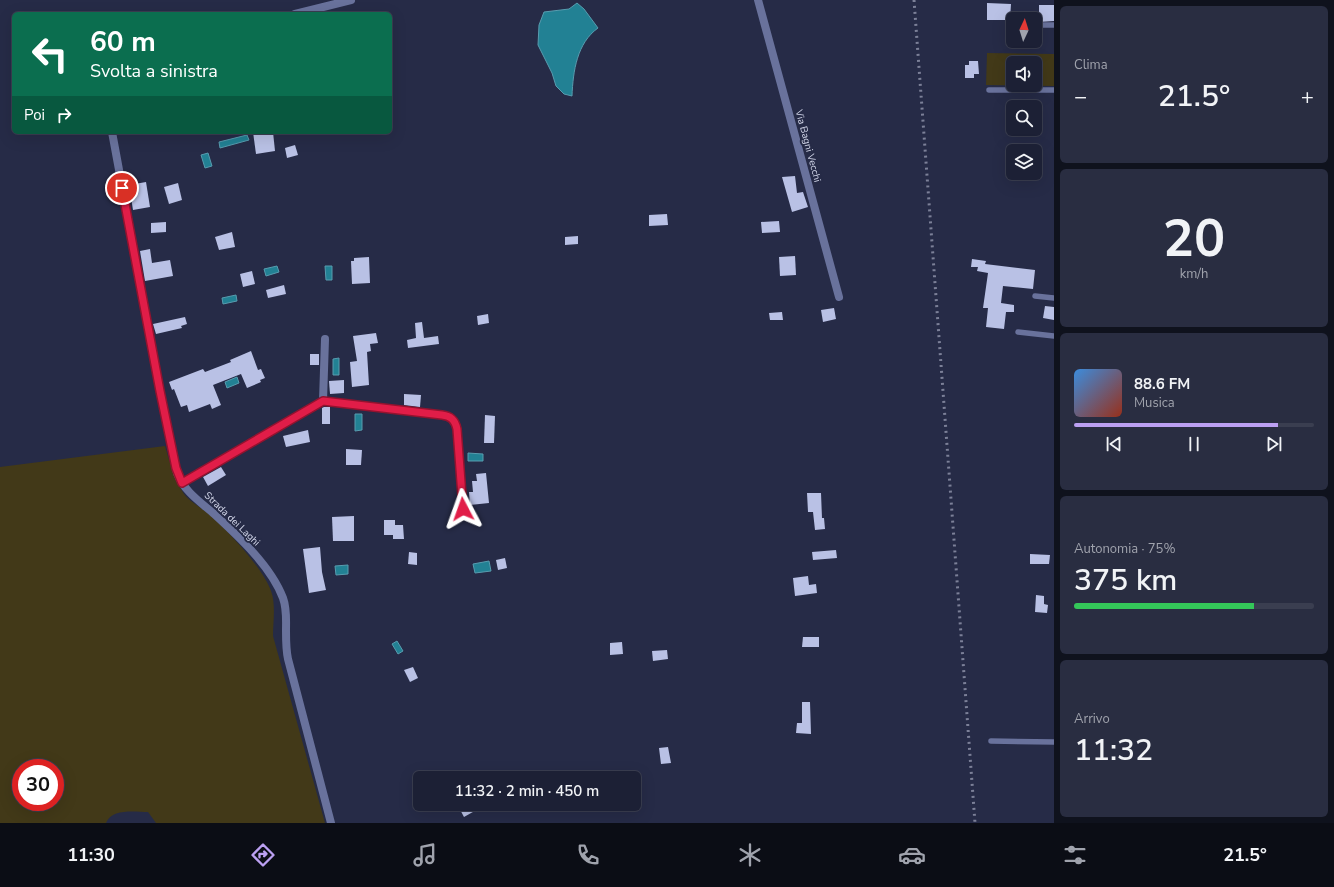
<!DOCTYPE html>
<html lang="it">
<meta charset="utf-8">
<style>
:root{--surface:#1c2035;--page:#292d41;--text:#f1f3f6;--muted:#a0a3ad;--line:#3a3e50;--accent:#bca0f2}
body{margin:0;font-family:"Nunito Sans",sans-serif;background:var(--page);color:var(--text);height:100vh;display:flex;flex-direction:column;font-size:15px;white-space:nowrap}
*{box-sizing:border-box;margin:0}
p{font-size:13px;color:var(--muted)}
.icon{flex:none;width:22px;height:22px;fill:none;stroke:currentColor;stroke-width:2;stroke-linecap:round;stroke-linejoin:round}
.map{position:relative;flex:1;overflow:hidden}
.drawer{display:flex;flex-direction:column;gap:6px;padding:6px;background:#0f121d;width:280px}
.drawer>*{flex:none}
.guide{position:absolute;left:12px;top:12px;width:380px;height:122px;border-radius:6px;box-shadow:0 4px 16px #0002,0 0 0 1px var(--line);background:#0b6e4f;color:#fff;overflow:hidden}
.needle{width:26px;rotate:4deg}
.controls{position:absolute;left:1006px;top:12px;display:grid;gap:8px}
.controls a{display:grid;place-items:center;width:36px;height:36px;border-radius:6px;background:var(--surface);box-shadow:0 4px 16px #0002,0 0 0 1px var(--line);font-size:20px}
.speed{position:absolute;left:12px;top:759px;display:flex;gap:8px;font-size:20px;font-weight:700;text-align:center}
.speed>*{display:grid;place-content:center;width:52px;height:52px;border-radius:50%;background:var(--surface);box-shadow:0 4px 16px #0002,0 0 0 1px var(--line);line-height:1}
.speed .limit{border:6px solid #d22;background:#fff;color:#111}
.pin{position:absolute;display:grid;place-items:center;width:34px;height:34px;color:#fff;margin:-17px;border:2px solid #fff;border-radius:50%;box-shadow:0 1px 4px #0007}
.me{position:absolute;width:44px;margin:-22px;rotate:356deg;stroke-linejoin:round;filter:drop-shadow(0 0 3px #0008)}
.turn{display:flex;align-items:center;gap:14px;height:84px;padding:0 12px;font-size:18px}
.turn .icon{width:52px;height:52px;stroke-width:2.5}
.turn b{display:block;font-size:28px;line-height:34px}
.then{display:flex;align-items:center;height:38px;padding:0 12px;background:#0003;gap:8px;font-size:15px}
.big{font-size:30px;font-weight:600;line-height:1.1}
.drawer .widget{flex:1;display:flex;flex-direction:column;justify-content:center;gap:6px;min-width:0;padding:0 14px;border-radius:6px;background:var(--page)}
.drawer .dial{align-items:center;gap:0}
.dial b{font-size:52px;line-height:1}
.song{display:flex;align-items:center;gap:12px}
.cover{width:48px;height:48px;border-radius:6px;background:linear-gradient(135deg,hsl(210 70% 55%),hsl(10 70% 35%))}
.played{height:4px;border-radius:2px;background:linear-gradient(90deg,var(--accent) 85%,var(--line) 85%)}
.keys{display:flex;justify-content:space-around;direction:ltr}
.heat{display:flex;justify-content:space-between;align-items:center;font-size:22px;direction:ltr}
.charge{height:6px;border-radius:3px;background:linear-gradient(90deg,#34c759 75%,var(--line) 0)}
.trip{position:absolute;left:413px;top:771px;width:228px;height:40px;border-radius:6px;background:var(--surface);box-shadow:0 4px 16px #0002,0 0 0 1px var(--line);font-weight:600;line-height:40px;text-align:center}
.tabs{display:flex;height:64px;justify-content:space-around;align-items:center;background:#0b0d15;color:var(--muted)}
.tabs .icon{width:28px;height:28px}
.tabs .current{color:var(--accent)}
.tabs b{font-size:18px;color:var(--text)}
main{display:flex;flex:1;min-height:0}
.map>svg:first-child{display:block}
.green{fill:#423918;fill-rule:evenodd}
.water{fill:#228194;stroke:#589caf}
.building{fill:#b9c1e5}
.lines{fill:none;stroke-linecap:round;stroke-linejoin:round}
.lane{stroke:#69729c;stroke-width:5.5}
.street{stroke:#69729c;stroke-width:8}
.rail{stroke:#7c8098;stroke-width:3;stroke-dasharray:2 4;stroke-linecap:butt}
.route-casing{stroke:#92132f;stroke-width:10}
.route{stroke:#e11d48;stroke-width:7}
.labels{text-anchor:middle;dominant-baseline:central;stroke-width:4;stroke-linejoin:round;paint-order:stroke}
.street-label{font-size:10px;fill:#d7dbee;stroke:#262b47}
</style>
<main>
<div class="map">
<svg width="1054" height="823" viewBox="0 0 1054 823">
<rect width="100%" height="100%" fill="#262b47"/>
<g class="green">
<path d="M987 53 1054 54V86L986 85ZM1013 63H1035V85H1013Z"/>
<path d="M165 446C170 462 174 479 184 494 190 502 202 508 210 515 228 531 263 568 271 591 276 604 273 622 273 636L325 823H156L148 812C135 812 112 808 106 823H0V467ZM21 768H55V802H21Z"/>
</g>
<g class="water">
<path d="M577 3 584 9 598 28C577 43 573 71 572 96L564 94 556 86 552 73 538 45 539 25 544 12 569 9Z"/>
<path d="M247 135 249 140 220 148 219 142Z"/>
<path d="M208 153 212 166 205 168 201 155Z"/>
<path d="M277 266 279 272 266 276 264 269Z"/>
<path d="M325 266H332V280H326Z"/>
<path d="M236 295 237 301 223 304 222 298Z"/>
<path d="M339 358V375H333V359Z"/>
<path d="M237 377 239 383 227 388 225 382Z"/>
<path d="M355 414H362V430L355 431Z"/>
<path d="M468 453 483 454V461H468Z"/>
<path d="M489 561 491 571 475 573 473 564Z"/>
<path d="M348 565V574L336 575 335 566Z"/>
<path d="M397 641 403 651 398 654 392 644Z"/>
</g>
<g class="building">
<path d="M987 3 1011 4 1010 20H987Z"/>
<path d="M1039 5H1054V21L1039 22Z"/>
<path d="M969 61H978L979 74H974V78H965V65H969Z"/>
<path d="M253 132H273L275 151 256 154Z"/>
<path d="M295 145 298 155 287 158 285 148Z"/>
<path d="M795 176 797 193 803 192 808 207 792 212 782 177Z"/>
<path d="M146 182 150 207 133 210 129 185Z"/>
<path d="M178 183 182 200 169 204 164 187Z"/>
<path d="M667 214 668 225 649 226V215Z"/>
<path d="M779 221 780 232 762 233 761 222Z"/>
<path d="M166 222V232L151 233V223Z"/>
<path d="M232 232 235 247 219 250 215 237Z"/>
<path d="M578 236V244L565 245V237Z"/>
<path d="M150 249 152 263 170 260 173 276 145 281 140 251Z"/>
<path d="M795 256 796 275 780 276 779 257Z"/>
<path d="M369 257 370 283 352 284 351 261H354V258Z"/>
<path d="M972 259 986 261 985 264 1035 270 1033 289 1003 286 1001 303 1014 305V312H1006L1004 329 986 327 988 308H983L988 273 977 271 978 267H971Z"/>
<path d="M252 271 255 284 243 287 240 274Z"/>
<path d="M284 285 286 294 268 298 266 290Z"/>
<path d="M1045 306 1054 307V320L1043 318Z"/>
<path d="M834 308 836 319 823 322 821 310Z"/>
<path d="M782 312 783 320H770L769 313Z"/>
<path d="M488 314 489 323 478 325 477 316Z"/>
<path d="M185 317 187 324 181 326 182 328 156 334 153 324Z"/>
<path d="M422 322 424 338 438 336 439 344 408 348 407 340 416 338 415 323Z"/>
<path d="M376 333 378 343 370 344 371 351 367 352 369 385 352 387 350 362 357 361 353 336Z"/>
<path d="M251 351 258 370 261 369 265 378 260 380 261 382 247 388 241 374 213 385 221 405 212 409 210 404 189 412 187 405 181 407 174 389 172 390 169 382 203 369 205 372 231 362 230 360Z"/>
<rect x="310" y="354" width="9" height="11"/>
<path d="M344 380V393L330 394 329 381Z"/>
<path d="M404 394 421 395 420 407 404 405Z"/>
<path d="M324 407H330V424H322V408Z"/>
<path d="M485 415 495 416 494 443H484Z"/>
<path d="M308 430 310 442 286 447 283 436Z"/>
<path d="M346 449 362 450 361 465H346Z"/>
<path d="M221 467 226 475 208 486 203 477Z"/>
<path d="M486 473 489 503 470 505 469 492H473L472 481H477L476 474Z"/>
<path d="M807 493H821L822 518H824L825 529 815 530 813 512H808Z"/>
<path d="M354 516V541H333L332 517Z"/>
<path d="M384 520H395V525H403L404 539H393V535H384Z"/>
<path d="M320 547 322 572 326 590 309 593 303 549Z"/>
<path d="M836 550 837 558 813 560 812 552Z"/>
<path d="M409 552 417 553V565L408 564Z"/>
<path d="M1030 554 1050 555 1049 564H1030Z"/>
<path d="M505 558 507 568 498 570 496 560Z"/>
<path d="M808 576 809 585 816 584 817 593 795 596 793 578Z"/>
<path d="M1036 595 1044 596V604L1048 605 1047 613 1035 612Z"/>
<path d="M803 637H819V647H802Z"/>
<path d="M622 642 623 654 610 655V643Z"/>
<path d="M667 650 668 659 653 661 652 651Z"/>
<path d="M413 667 418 678 410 682 404 670Z"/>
<path d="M802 702H810L811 734 796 733 797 723H802Z"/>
<path d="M668 747 671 763 661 764 659 748Z"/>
<path d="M457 804H487L464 817Z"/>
</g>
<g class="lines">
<g class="lane">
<path d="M1042 25H1054"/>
<path d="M989 90H1054"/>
<path d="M1035 296 1054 298"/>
<path d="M1018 332 1054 336"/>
<path d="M991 741 1054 742"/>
</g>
<g class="street">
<path d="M758 0 839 297"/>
<path d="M295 14 351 0"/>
<path d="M112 132 160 391 177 473C184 491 199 501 213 513 238 536 271 566 283 598 287 609 286 620 286 631 286 640 286 650 288 659L331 823"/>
<path d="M323 401 325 339"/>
<path d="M182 483 323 401 442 415C451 416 455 420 457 429L463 509"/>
</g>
<path class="rail" d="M914 0 975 823"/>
</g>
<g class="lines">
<defs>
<path id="route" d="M122 188 160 391 176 468 182 483 323 401 442 415C451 416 455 420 457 429L463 509"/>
</defs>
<use href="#route" class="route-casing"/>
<use href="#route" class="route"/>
</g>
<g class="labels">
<g class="street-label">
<text transform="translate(808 146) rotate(75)">Via Bagni Vecchi</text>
<text transform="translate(232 519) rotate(44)">Strada dei Laghi</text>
</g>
</g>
</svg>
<div class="controls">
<a><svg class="needle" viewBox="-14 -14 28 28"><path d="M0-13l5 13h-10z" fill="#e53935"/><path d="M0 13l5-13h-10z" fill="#a0a3ad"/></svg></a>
<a><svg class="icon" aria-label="sound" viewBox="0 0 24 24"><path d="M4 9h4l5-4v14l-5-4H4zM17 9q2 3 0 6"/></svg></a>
<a><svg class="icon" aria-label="search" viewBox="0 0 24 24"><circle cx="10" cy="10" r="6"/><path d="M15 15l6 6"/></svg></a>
<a><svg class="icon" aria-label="layers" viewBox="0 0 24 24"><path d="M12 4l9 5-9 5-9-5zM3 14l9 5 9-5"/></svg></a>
</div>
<div class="speed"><div class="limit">30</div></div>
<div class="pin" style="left:122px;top:188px;background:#d93025"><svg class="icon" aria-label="arrive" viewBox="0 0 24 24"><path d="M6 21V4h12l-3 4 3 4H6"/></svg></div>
<svg class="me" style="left:463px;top:509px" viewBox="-20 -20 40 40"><path d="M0-17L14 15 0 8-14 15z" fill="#e11d48" stroke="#fff" stroke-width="4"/></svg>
<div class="trip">11:32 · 2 min · 450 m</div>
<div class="guide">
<div class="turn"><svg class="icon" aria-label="left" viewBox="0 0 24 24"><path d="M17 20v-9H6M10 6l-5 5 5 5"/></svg><div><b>60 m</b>Svolta a sinistra</div></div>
<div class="then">Poi<svg class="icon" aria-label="right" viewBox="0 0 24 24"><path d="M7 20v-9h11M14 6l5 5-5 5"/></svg></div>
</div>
</div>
<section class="drawer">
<div class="widget"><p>Clima</p>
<div class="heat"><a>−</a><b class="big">21.5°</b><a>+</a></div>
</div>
<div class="widget dial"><b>20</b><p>km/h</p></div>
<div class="widget">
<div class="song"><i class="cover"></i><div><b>88.6 FM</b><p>Musica</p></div></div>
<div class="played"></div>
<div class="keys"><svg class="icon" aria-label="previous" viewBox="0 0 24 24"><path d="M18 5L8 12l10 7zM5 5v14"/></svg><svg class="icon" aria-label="pause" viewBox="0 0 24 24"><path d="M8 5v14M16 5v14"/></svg><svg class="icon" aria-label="next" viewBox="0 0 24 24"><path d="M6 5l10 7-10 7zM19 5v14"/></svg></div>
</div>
<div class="widget"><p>Autonomia · 75%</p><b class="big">375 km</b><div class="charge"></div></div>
<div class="widget"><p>Arrivo</p><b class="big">11:32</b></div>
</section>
</main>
<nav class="tabs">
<b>11:30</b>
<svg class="icon current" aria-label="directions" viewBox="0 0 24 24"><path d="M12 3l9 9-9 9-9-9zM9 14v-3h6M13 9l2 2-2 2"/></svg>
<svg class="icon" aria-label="music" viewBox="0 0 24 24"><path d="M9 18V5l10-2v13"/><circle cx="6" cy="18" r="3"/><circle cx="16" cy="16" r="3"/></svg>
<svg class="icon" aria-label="phone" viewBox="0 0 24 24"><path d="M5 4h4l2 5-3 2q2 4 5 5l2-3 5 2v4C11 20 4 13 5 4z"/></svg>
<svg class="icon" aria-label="climate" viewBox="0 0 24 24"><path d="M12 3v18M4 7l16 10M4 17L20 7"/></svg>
<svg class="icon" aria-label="car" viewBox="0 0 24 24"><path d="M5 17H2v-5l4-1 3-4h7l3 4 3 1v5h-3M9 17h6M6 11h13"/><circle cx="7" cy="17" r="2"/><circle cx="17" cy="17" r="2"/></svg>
<svg class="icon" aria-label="filters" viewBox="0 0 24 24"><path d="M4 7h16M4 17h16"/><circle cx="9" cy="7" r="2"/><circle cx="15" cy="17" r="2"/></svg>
<b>21.5°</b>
</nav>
